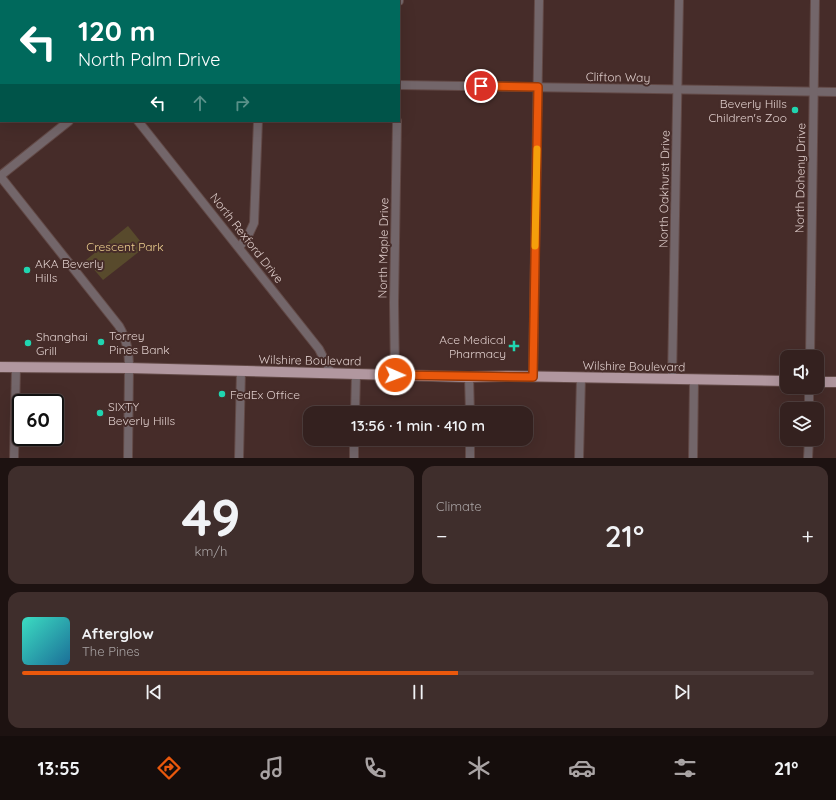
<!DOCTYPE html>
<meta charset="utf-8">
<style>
:root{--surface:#34211f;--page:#3f2e2c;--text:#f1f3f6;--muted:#a9a3a4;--line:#4e3e3d;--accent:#ea580c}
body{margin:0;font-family:Quicksand,sans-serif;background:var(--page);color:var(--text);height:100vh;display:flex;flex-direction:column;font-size:15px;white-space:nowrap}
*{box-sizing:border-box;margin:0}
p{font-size:13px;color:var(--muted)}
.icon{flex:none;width:22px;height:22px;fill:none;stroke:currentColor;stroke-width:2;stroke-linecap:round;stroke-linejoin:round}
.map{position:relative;height:458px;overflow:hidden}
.sheet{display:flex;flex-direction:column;gap:8px;padding:8px;background:#1d1211;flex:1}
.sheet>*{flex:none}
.top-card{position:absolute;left:0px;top:0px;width:400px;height:122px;box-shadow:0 4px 16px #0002,0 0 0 1px var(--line);background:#00695c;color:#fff;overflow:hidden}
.controls{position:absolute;left:780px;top:350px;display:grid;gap:8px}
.controls a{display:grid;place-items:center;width:44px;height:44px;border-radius:8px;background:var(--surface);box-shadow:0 4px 16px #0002,0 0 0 1px var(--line);font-size:20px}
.speed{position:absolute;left:12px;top:394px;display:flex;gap:8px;font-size:20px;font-weight:700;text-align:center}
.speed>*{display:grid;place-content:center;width:52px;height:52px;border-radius:50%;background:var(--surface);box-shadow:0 4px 16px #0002,0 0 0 1px var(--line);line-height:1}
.speed .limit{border:2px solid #111;border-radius:6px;background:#fff;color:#111}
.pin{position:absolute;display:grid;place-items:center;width:34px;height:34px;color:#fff;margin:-17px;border:2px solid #fff;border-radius:50%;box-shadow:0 1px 4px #0007}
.me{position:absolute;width:44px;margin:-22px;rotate:92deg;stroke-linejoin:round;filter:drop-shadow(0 0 3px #0008)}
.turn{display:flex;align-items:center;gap:14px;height:84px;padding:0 12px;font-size:18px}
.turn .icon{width:52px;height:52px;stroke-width:2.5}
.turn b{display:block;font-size:28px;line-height:34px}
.lanes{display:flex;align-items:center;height:38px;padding:0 12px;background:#0003;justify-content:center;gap:20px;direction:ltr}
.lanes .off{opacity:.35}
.big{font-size:30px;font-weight:600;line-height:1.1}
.sheet .tile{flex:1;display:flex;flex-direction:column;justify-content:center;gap:6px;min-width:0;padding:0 14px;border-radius:12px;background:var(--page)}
.sheet .dial{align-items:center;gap:0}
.dial b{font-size:52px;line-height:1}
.song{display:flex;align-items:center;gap:12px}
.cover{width:48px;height:48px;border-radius:6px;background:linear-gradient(135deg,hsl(170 70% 55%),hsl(200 70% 35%))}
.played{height:4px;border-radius:2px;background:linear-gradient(90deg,var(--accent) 55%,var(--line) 55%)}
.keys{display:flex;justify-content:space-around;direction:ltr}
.heat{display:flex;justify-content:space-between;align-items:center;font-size:22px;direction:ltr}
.sheet .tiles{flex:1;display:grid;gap:8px;grid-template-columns:1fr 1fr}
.tile:last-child{grid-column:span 2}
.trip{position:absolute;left:303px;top:406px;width:230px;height:40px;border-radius:12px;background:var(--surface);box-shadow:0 4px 16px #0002,0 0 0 1px var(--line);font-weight:600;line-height:40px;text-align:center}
.menu{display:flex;height:64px;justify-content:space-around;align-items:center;background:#150d0c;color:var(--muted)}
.menu .icon{width:28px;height:28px}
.menu .on{color:var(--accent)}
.menu b{font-size:18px;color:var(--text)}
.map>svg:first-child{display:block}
.park{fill:#584a2c}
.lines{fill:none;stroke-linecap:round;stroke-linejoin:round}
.minor-casing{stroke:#624946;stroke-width:10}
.tertiary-casing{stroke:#624946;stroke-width:10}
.primary-casing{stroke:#624946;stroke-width:12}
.minor{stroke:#73666a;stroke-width:8}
.tertiary{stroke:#73666a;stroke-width:8}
.primary{stroke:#b1979f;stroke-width:10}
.route-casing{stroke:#983908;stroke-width:10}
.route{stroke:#ea580c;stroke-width:7}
.slow{stroke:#f59e0b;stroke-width:7}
.poi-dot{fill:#20d5b0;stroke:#462c29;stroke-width:1.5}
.labels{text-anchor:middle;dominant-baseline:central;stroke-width:4;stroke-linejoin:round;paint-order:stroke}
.street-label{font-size:12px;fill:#dfcecc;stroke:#462c29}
.poi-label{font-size:12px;fill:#dfcecc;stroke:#462c29;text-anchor:start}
.park-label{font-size:12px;fill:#ecce8e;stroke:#462c29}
</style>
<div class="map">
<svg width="836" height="458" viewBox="0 0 836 458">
<rect width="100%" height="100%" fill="#462c29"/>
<path class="park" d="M128 226 145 247 103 280 86 260Z"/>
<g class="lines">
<defs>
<g id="minor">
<path d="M42 0V1"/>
<path d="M117 1V0"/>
<path d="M259 1V0"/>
<path d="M399 1V0"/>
<path d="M399 85 836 92"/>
<path d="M138 121 319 349 331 373"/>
<path d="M0 176 69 121"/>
<path d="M239 247 247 238 254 223 258 121"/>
<path d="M395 375 394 303 397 121"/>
<path d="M469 377 470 413"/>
<path d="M533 377 539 0"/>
<path d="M672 379 679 0"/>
<path d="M355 413 356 374"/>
<path d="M14 458 16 368"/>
<path d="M128 458 129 368"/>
<path d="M239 458 241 371"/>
<path d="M354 458V439"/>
<path d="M470 458V439"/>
<path d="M579 458 581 378"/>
<path d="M693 458 694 380"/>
</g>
<g id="tertiary">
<path d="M0 176 119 326C127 340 129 352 129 368"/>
<path d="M810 357 815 0"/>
<path d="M809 409V387"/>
<path d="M808 458 809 439"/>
</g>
<g id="primary">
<path d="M0 367 129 368 469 377 506 376 787 381"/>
<path d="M817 382H836"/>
</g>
</defs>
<use href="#minor" class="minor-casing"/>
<use href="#tertiary" class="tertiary-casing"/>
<use href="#primary" class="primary-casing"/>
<use href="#minor" class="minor"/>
<use href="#tertiary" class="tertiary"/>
<use href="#primary" class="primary"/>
</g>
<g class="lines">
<defs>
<path id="route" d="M395 375 533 377 538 87 481 86"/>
</defs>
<use href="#route" class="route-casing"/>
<use href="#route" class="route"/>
<path class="slow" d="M535 246 537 149"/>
</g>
<g class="poi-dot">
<circle cx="795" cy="110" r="4"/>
<circle cx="27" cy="270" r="4"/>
<circle cx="101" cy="342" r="4"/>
<circle cx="28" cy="343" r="4"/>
<path d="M512 340h4v4h4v4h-4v4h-4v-4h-4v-4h4z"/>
<circle cx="222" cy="394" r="4"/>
<circle cx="100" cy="413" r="4"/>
</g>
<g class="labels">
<g class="street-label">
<text transform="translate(618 77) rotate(1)">Clifton Way</text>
<text transform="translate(800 178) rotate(-89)">North Doheny Drive</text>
<text transform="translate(664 189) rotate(-89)">North Oakhurst Drive</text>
<text transform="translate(247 238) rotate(52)">North Rexford Drive</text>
<text transform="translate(383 248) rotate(-89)">North Maple Drive</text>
<text transform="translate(310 360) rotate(1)">Wilshire Boulevard</text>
<text transform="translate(634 366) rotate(1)">Wilshire Boulevard</text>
</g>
<g class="poi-label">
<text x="787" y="103" text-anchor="end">Beverly Hills<tspan x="787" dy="14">Children's Zoo</tspan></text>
<text x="35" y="263">AKA Beverly<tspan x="35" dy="14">Hills</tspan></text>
<text x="109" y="335">Torrey<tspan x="109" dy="14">Pines Bank</tspan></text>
<text x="36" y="336">Shanghai<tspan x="36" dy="14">Grill</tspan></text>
<text x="506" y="339" text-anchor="end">Ace Medical<tspan x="506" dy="14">Pharmacy</tspan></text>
<text x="230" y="394">FedEx Office</text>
<text x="108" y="406">SIXTY<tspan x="108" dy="14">Beverly Hills</tspan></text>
</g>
<g class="park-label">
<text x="125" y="246">Crescent Park</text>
</g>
</g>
</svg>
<div class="controls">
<a><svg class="icon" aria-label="sound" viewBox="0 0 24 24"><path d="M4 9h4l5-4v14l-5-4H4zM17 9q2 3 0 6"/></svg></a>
<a><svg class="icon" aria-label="layers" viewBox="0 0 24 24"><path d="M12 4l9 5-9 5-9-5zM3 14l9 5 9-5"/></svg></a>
</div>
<div class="speed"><div class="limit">60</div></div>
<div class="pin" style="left:481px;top:86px;background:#d93025"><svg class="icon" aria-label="arrive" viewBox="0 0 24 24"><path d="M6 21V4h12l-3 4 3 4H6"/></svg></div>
<svg class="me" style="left:395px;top:375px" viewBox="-20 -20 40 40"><circle r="17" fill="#ea580c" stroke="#fff" stroke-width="3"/><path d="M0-11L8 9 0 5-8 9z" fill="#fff"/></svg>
<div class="trip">13:56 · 1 min · 410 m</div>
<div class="top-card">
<div class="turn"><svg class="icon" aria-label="left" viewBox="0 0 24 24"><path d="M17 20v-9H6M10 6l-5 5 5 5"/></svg><div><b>120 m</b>North Palm Drive</div></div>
<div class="lanes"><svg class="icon" aria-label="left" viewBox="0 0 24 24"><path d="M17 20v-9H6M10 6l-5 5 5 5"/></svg><svg class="icon off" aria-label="ahead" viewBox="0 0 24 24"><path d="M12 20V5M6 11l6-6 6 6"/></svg><svg class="icon off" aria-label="right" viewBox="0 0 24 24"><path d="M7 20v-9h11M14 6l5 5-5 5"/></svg></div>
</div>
</div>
<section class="sheet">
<div class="tiles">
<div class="tile dial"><b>49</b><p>km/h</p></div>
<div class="tile"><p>Climate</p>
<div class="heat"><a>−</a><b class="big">21°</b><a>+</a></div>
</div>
<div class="tile">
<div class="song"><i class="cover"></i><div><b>Afterglow</b><p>The Pines</p></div></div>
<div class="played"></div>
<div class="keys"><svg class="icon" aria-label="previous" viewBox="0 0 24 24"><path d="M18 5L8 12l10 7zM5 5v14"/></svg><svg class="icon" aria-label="pause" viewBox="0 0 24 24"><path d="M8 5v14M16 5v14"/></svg><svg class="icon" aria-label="next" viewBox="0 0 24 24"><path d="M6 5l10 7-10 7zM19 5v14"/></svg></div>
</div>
</div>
</section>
<nav class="menu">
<b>13:55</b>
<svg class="icon on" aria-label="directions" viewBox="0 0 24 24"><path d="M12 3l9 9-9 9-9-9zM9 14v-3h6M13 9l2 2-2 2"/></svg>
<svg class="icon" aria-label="music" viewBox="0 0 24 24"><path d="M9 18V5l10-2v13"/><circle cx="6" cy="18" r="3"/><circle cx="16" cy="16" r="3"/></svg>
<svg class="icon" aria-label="phone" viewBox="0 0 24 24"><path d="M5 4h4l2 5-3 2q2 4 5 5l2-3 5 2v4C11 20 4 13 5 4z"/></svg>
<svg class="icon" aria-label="climate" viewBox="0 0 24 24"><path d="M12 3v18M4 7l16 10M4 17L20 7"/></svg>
<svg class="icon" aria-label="car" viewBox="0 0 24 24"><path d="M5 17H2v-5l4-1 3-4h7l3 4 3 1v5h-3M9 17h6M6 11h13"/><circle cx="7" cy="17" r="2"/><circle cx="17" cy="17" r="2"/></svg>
<svg class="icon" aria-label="filters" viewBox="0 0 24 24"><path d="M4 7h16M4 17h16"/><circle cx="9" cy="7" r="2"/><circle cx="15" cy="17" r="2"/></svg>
<b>21°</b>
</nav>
